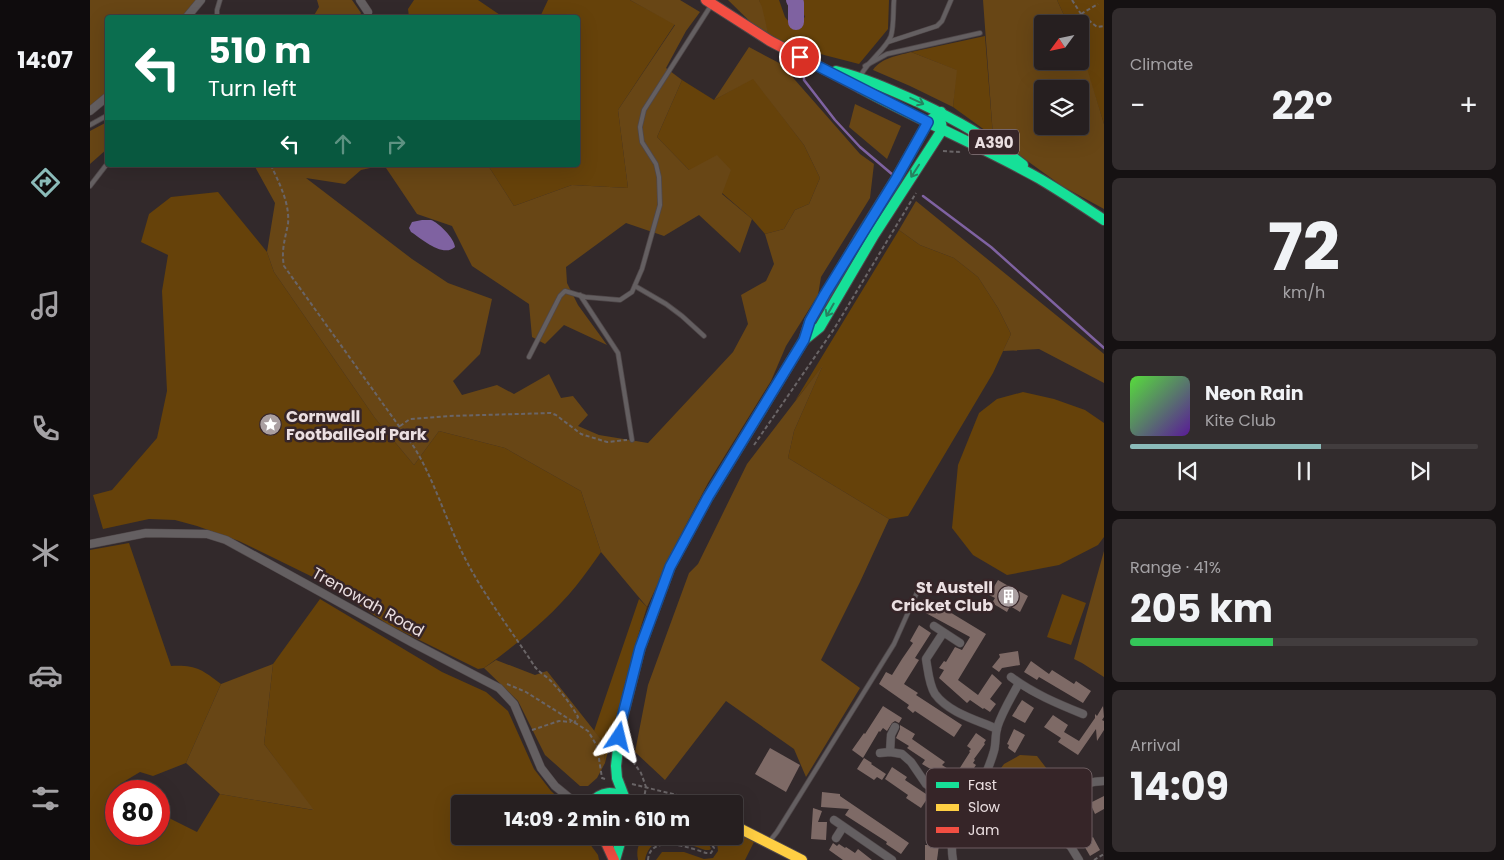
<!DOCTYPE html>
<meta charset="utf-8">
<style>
:root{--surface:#261f20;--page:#322c2d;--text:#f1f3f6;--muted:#a4a2a5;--line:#423d3e;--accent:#8bbbb9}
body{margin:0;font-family:Poppins,sans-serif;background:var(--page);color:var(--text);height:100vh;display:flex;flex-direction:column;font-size:19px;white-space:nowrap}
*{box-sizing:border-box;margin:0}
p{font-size:16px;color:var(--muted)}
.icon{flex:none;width:28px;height:28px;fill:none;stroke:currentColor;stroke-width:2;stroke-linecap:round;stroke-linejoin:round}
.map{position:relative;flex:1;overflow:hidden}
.details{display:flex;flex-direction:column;gap:8px;padding:8px;background:#151112;width:400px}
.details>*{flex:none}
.guide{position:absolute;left:15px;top:15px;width:475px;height:152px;border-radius:5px;box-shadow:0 5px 20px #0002,0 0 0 1px var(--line);background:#0b6e4f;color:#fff;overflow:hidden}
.needle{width:32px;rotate:237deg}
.fabs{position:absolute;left:944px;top:15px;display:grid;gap:10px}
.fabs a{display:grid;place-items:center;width:55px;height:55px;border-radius:5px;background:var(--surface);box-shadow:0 5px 20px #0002,0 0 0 1px var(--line);font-size:25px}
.speed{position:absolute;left:15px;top:780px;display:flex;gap:10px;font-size:25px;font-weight:700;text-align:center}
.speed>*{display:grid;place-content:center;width:65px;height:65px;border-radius:50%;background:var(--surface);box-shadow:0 5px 20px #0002,0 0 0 1px var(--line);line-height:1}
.speed .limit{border:8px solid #d22;background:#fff;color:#111}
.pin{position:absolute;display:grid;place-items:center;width:42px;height:42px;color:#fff;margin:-21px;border:2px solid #fff;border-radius:50%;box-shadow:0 1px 5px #0007}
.me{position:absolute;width:55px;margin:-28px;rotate:10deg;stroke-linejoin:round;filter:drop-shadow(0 0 4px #0008)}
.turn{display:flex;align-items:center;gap:18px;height:105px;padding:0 20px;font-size:22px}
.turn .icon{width:65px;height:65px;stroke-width:2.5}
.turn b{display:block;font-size:35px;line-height:42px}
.lanes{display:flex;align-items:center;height:48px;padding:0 20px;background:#0003;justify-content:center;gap:25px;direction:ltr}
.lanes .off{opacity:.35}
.big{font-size:38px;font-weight:700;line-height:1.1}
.details .card{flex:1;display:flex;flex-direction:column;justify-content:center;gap:8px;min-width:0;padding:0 18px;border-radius:8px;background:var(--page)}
.details .dial{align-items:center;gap:0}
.dial b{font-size:65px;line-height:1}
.song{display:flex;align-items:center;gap:15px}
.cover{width:60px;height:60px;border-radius:8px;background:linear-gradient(135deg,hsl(110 70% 55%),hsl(270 70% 35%))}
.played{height:5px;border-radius:2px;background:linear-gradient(90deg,var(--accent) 55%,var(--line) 55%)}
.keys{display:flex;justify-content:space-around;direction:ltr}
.heat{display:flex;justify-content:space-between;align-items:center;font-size:28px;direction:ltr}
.charge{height:8px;border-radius:4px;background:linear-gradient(90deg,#34c759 41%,var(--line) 0)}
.trip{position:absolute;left:361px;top:795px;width:292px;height:50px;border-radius:5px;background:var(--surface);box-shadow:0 5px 20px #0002,0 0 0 1px var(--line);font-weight:700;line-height:50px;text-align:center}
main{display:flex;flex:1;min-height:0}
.tab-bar{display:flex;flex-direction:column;width:90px;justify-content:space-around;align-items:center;background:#0f0c0d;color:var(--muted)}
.tab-bar .icon{width:35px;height:35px}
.tab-bar .current{color:var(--accent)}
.tab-bar b{font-size:22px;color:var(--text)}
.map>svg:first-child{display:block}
.green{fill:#66420a}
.forest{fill:#684615;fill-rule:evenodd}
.water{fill:#7f62a1}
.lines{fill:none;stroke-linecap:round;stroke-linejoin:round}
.stream{stroke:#7f62a1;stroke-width:2.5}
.river{stroke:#7f62a1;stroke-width:16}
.building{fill:#7e6a66}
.lane-casing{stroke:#4f4749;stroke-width:5.5}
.street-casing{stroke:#4f4749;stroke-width:9}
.fast-casing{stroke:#4f4749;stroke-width:12}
.slow-casing{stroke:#4f4749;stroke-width:12}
.jam-casing{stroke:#4f4749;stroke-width:12}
.path{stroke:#6a6567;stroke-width:2;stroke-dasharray:4 2.5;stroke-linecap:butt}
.lane{stroke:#645f61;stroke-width:4}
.street{stroke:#645f61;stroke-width:8}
.fast{stroke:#16e098;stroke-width:10}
.slow{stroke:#ffcf43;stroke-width:10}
.jam{stroke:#f24e42;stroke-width:10}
.oneway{stroke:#268260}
.route-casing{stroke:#114b97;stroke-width:12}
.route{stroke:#1a73e8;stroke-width:9}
.labels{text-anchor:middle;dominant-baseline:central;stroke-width:5;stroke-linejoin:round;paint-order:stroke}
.shield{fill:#362528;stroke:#b5a7aa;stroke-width:1}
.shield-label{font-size:15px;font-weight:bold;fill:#ebdfe1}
.poi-label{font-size:16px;font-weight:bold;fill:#ebdfe1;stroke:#362528;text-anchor:start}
.street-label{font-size:16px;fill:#ebdfe1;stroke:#362528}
.key{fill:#362528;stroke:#6c5d60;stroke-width:1}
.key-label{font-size:14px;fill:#ebdfe1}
</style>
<main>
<nav class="tab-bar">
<b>14:07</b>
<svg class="icon current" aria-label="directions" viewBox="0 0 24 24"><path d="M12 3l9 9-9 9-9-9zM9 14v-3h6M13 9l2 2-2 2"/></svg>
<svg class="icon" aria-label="music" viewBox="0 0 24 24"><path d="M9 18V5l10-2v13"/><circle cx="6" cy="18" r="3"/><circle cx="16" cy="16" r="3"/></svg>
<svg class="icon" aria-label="phone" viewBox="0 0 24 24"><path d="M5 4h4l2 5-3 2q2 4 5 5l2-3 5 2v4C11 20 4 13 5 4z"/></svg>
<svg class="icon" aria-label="climate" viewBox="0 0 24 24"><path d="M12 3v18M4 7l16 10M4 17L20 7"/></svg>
<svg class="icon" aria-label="car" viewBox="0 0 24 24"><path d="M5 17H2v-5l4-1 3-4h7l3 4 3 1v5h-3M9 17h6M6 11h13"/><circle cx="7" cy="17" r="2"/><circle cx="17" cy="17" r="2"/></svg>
<svg class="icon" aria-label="filters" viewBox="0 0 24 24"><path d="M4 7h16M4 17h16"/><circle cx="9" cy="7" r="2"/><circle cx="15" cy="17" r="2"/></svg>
</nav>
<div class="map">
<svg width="1014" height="860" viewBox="0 0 1014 860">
<rect width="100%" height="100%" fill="#32292b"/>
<g class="green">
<path d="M324 0H388L413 17H319L318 9Z"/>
<path d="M458 0H540L585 24 528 110 538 188 482 185 424 206 399 167 396 165H488V18L450 17Z"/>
<path d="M669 0H689L695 17 704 28 710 27 711 20 715 17 708 0H799L798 29 769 64 680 41Z"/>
<path d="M967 0H1014V124L990 49V24H978Z"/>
<path d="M895 36 903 136 863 107 866 70 821 52Z"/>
<path d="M663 78 714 145 730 178 719 204 705 210 694 229 675 234 662 219 632 193 599 170 567 137 592 80 624 100Z"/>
<path d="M128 192 177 252 184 272 285 418 324 465 349 431 415 448 491 491 511 552C503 563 495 575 486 586 460 618 427 644 394 668L388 669 299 625 237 584 149 541 107 526 85 520 59 519 13 529 3 495 22 490 67 438 77 391 72 291 78 255 51 242 59 214 81 197Z"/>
<path d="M809 230 830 245 864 258 888 277 908 308 921 334 903 373 818 516 799 519 698 458 704 431 732 367 705 401Z"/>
<path d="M933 392 964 399 995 410 1014 423V537L1008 545 969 565 917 575 883 555 862 528 868 465 889 413 907 399Z"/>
<path d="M39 543 81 666C106 665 111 669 131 684L96 763 63 776 50 772 30 784 18 809 26 812V834H69V813L107 832 130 794 223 810 174 744 183 664 230 599 352 672 396 692 418 711 444 769 461 791 475 804H370V836H494L508 855 509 860H0V550Z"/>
<path d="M972 594 996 603 981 645 957 637Z"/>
<path d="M549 599 557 607 543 652 515 763 514 743 504 731Z"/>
<path d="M645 832 664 842 655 860H566L572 852H594L614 859 623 858 628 851 627 842 620 836H645Z"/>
<path d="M560 836 577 837 588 841 589 836C603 836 616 833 621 849L619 850H615C594 843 562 828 555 860H548C546 848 548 841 560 836Z"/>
</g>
<g class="forest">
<path d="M0 0H111L96 17 18 18 17 96 0 111Z"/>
<path d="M227 0H262L271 13 269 17H223L229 7Z"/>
<path d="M540 0H590L610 12 596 31 576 68 592 80 567 137 599 170 627 155 641 170 632 194 662 219 650 253 609 215 574 236 536 223 476 267 477 283 488 305 517 345 474 325 455 344 442 337 439 304 382 266 362 226 327 214 294 165 271 170 255 184 216 178 322 259 358 283 402 299 390 354 363 381 372 395 407 385 424 394 459 374 471 398 483 396 498 415 488 426 509 435 558 443 643 352 658 324 651 295 676 281 684 264 675 234 694 229 705 210 719 204 730 178 714 145 663 79 624 100 659 47 691 64 770 154 784 164 780 198 731 277 728 295 696 346 681 381 618 483 588 540 557 607 511 552 491 491 415 448 349 431 324 465 285 418 184 272 177 252 185 203 164 165H396L399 167 424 206 482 185 538 188 528 110 585 25Z"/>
<path d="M638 0H669L672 7 680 41Z"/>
<path d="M893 0H967L978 24H952V61H990V49L993 55 1014 124V209L972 186 903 136ZM952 89H990V126H952Z"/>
<path d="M821 52 867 70 863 107 820 86 783 70C791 58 807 56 821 52Z"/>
<path d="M765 104 811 126 797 159 759 127Z"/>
<path d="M17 122V149L0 164V131Z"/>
<path d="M826 201 1014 354V383L949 349 913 351 921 334 908 308 888 277 864 258 830 245 809 230Z"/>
<path d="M733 365 704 431 698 458 799 519 770 582 731 660 770 688 716 777 704 749 636 701 575 780 545 752 558 685 599 573 608 564 657 464Z"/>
<path d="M1014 551V677L992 663 984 659Z"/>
<path d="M406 660 445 675 457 671 514 743 515 763 507 778 498 786H490L455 755 428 701 394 668Z"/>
<path d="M183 664 174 744 224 810 130 794 96 763 131 684Z"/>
<path d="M930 755 947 756 957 769 961 779C956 790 951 802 941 809 936 813 931 812 926 810 908 805 905 800 900 783L914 764Z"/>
</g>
<path class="water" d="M332 220C334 220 340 220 341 220 348 222 365 239 365 247 353 258 332 239 321 232L319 228 322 222Z"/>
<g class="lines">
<g class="stream">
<path d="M714 77V80L745 120 770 147 803 175"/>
<path d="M833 196 901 247 1014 348"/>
</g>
<path class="river" d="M704 0 706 3V22"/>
</g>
<g class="building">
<path d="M908 580 929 592V591L938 596 930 612 920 606 917 612 902 603 905 598 899 595Z"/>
<path d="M835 597 896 634 868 680 888 695 902 674 912 683 900 699 906 704 900 712 894 708 893 709 880 700 877 703 849 678 854 670 849 668 854 661 856 662 865 647 872 650 880 637 834 612 835 611 829 607Z"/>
<path d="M829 625 841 633 825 658 829 660 814 684 828 693 826 695 872 725 864 737 825 711 823 713 817 708 819 705 789 684 796 672 802 675 812 659 823 643 820 641Z"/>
<path d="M928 651 930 665 912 668 909 672 902 667 910 657 909 654Z"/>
<path d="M941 661 959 674 962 670 984 684 986 681 1001 691 993 703 949 677 947 680 934 672Z"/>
<path d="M932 700 944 708 935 723 922 716Z"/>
<path d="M793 706 812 718 809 723 805 721 802 723 797 731 793 728 790 732 789 731 773 758 762 750 774 733 775 734Z"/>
<path d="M1013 706 1014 717 1012 720 1014 721V730L1007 741 1006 729 988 755 968 742 971 738 954 727 963 715 978 725 974 732 989 741 1005 718V714L1007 716Z"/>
<path d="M810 725 825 734 822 739 855 762 852 765 866 774 880 752 879 751 881 749 877 746 886 733 896 740 894 743 895 744 884 759 885 760 883 763 886 765 882 771 883 772 867 795 857 788 861 781 832 764 835 760 817 748 819 746 806 738 810 729Z"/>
<path d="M924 729 935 735 925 753 918 748 919 745 917 744Z"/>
<path d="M680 748 710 765 696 792 665 774Z"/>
<path d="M774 758 782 763 781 764 796 774 792 780 787 777 784 780 767 769Z"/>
<path d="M802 767 817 777 815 780 839 796 831 808 816 798 818 795 795 779Z"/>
<path d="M732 792 750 794V796L819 843 811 854 796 844 797 842 755 815 759 809 731 807Z"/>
<path d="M1014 796V809L1005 814 1000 803Z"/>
<path d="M980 799 983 806 981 807 988 820 989 819 1000 839 1003 837 1010 850 1000 856 989 837 986 839 971 813 973 812 969 805Z"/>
<path d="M723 808 732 811 728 822H737L736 840 721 839Z"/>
<path d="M918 824 925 828 927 826 939 834 941 830 957 841 952 848 930 836 927 841 920 837 919 839 912 835Z"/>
<path d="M743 843 747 846 749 844 755 848 756 847 765 853 768 849 782 860H753L739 850Z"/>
<path d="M835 845H849L847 860H835Z"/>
</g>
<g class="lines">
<defs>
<g id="lane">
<path d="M127 18V10L130 0"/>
<path d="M798 42 847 26 852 21 861 0"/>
<path d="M775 66 797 54 890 33"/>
<path d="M771 75C778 61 796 49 801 36 804 26 803 11 804 0"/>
<path d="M0 125 18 115"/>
<path d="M0 186 17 164"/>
<path d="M545 286 576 304 592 316 614 336"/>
<path d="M490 295 528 353 542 440"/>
<path d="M439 357 470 296 475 291 495 297 530 300 542 292 552 269 570 205 569 177 566 164 552 142 550 127 554 110 620 7"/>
<path d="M679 842 687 832 804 644 829 588"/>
</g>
<g id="street">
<path d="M270 0 278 12"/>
<path d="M96 18 111 0"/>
<path d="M0 111 18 96"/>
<path d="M0 544 56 533 117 534 136 540 323 643 409 688 424 704 451 768 465 786 487 804"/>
<path d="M844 626 870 643"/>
<path d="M853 633 836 659C838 670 839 685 845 694 859 713 887 720 907 729"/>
<path d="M921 677C942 693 968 704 993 714"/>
<path d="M800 752 801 735 805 727"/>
<path d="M790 753 800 752 812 754 821 762 836 784 874 810"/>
<path d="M744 820 802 860"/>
<path d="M746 838 753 827"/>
<path d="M863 860C856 821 883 805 896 773 899 766 902 758 904 751 906 744 905 736 907 728 912 712 921 698 929 683"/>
<path d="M989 860 981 847 953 817 951 809C965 792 992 782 1014 781"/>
</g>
<g id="fast">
<path d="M746 71C775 78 801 90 828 102 866 120 901 139 933 165"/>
<path d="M770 88C829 120 891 146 950 179 972 192 993 206 1014 220"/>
<path d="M769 238 806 179 838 122 851 112"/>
<path d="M714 340 730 327 784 235 852 130 851 123"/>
<path d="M535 799 527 778 526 766 531 723 550 648 580 567 618 497 672 409"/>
<path d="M500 804C511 791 524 789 537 801"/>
<path d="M525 860 532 836"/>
</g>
<path id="slow" d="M645 826 712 860"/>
<g id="jam">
<path d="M616 0 680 41 770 88"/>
<path d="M672 409 714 340 720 321 769 238"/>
<path d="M513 836 524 860"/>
</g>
</defs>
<use href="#lane" class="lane-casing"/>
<use href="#street" class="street-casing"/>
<use href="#fast" class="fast-casing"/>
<use href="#slow" class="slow-casing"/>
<use href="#jam" class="jam-casing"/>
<g class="path">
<path d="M982 0 991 14 1007 27 1014 26"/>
<path d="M991 14 1008 4"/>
<path d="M853 151 869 152 871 150"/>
<path d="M181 165C189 183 200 203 198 224 195 239 191 251 194 266L324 447C343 478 354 514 370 548 390 591 420 628 445 667 450 673 456 676 461 681 471 692 481 704 488 717L484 723"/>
<path d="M310 426 320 419 359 416 461 413 466 415 491 434 517 442 537 440"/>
<path d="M664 445 744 329 826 193"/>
<path d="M417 684 436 692 498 731 507 746 512 778 515 779"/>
<path d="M442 730 469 721 481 722"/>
<path d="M539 756 551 773 556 787 553 804"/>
<path d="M542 784 595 797 606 804"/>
<path d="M558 860C560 833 601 848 616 853H621L624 848 620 841 613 836"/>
<path d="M1004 860 1014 854"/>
</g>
<use href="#lane" class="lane"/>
<use href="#street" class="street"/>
<use href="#fast" class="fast"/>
<use href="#slow" class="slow"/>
<use href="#jam" class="jam"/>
</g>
<defs><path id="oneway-shaft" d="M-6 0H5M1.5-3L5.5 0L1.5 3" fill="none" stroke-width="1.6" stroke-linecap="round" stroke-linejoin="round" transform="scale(1.25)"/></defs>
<g class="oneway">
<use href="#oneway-shaft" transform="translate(827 101) rotate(25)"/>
<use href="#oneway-shaft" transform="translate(825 171) rotate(123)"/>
<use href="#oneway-shaft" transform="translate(740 310) rotate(120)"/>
</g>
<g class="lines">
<defs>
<path id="route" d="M529 737 531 722 550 648 580 567 618 497 714 340 720 321 735 294 806 179 838 122 710 57"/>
</defs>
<use href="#route" class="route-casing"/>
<use href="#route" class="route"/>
</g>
<defs>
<symbol id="sight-disc" viewBox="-11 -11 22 22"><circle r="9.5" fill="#aa9fa1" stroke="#362528"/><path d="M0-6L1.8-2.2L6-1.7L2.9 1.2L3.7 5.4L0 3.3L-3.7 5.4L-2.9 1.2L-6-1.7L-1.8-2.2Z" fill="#fff"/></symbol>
<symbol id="building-disc" viewBox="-11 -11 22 22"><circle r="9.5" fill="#aa9fa1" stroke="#362528"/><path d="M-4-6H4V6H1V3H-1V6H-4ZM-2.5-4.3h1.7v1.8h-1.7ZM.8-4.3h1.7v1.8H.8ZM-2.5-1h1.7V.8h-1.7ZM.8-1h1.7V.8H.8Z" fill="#fff"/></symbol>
</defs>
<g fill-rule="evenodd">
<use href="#sight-disc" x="168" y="412" width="25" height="25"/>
<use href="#building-disc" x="906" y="584" width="25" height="25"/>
</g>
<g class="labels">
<rect class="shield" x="879" y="129.5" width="50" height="25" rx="4"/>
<g class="shield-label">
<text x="904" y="142">A390</text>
</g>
<g class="poi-label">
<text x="196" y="416">Cornwall<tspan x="196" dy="18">FootballGolf Park</tspan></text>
<text x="903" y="587" text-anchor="end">St Austell<tspan x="903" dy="18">Cricket Club</tspan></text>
</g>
<g class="street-label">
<text transform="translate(278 602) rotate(29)">Trenowah Road</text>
</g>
</g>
<rect x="836" y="768" width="166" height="80" rx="8" class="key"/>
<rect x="846" y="782" width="23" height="6" fill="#16e098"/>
<rect x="846" y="804" width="23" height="7" fill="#ffcf43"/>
<rect x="846" y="827" width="23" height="6" fill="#f24e42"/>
<g class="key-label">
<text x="878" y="790">Fast</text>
<text x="878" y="812">Slow</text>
<text x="878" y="835">Jam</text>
</g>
</svg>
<div class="fabs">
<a><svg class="needle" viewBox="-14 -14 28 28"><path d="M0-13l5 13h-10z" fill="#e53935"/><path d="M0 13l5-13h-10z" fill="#a4a2a5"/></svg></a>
<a><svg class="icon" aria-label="layers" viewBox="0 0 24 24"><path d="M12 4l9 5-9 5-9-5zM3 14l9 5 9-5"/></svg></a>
</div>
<div class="speed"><div class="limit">80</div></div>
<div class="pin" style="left:710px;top:57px;background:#d93025"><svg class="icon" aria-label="arrive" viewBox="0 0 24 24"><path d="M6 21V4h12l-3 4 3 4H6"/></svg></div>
<svg class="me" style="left:529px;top:737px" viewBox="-20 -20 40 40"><path d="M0-17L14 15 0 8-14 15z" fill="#1a73e8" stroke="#fff" stroke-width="4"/></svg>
<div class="trip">14:09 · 2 min · 610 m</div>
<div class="guide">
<div class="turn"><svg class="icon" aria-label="left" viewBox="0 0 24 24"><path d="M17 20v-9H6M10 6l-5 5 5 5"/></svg><div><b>510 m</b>Turn left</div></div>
<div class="lanes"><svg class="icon" aria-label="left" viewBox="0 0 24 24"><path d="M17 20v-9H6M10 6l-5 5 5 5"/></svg><svg class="icon off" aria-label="ahead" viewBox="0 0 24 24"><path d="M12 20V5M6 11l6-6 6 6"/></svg><svg class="icon off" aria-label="right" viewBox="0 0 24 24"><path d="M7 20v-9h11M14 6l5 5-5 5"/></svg></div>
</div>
</div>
<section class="details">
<div class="card"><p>Climate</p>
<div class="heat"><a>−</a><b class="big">22°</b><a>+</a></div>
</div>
<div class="card dial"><b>72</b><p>km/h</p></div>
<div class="card">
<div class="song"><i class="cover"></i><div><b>Neon Rain</b><p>Kite Club</p></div></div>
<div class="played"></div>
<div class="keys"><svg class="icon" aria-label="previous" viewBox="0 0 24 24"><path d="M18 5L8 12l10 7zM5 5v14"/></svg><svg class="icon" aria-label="pause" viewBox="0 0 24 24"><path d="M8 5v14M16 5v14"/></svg><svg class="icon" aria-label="next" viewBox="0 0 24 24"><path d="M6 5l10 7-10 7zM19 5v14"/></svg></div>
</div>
<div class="card"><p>Range · 41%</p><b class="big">205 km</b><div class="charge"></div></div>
<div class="card"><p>Arrival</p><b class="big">14:09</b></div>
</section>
</main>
